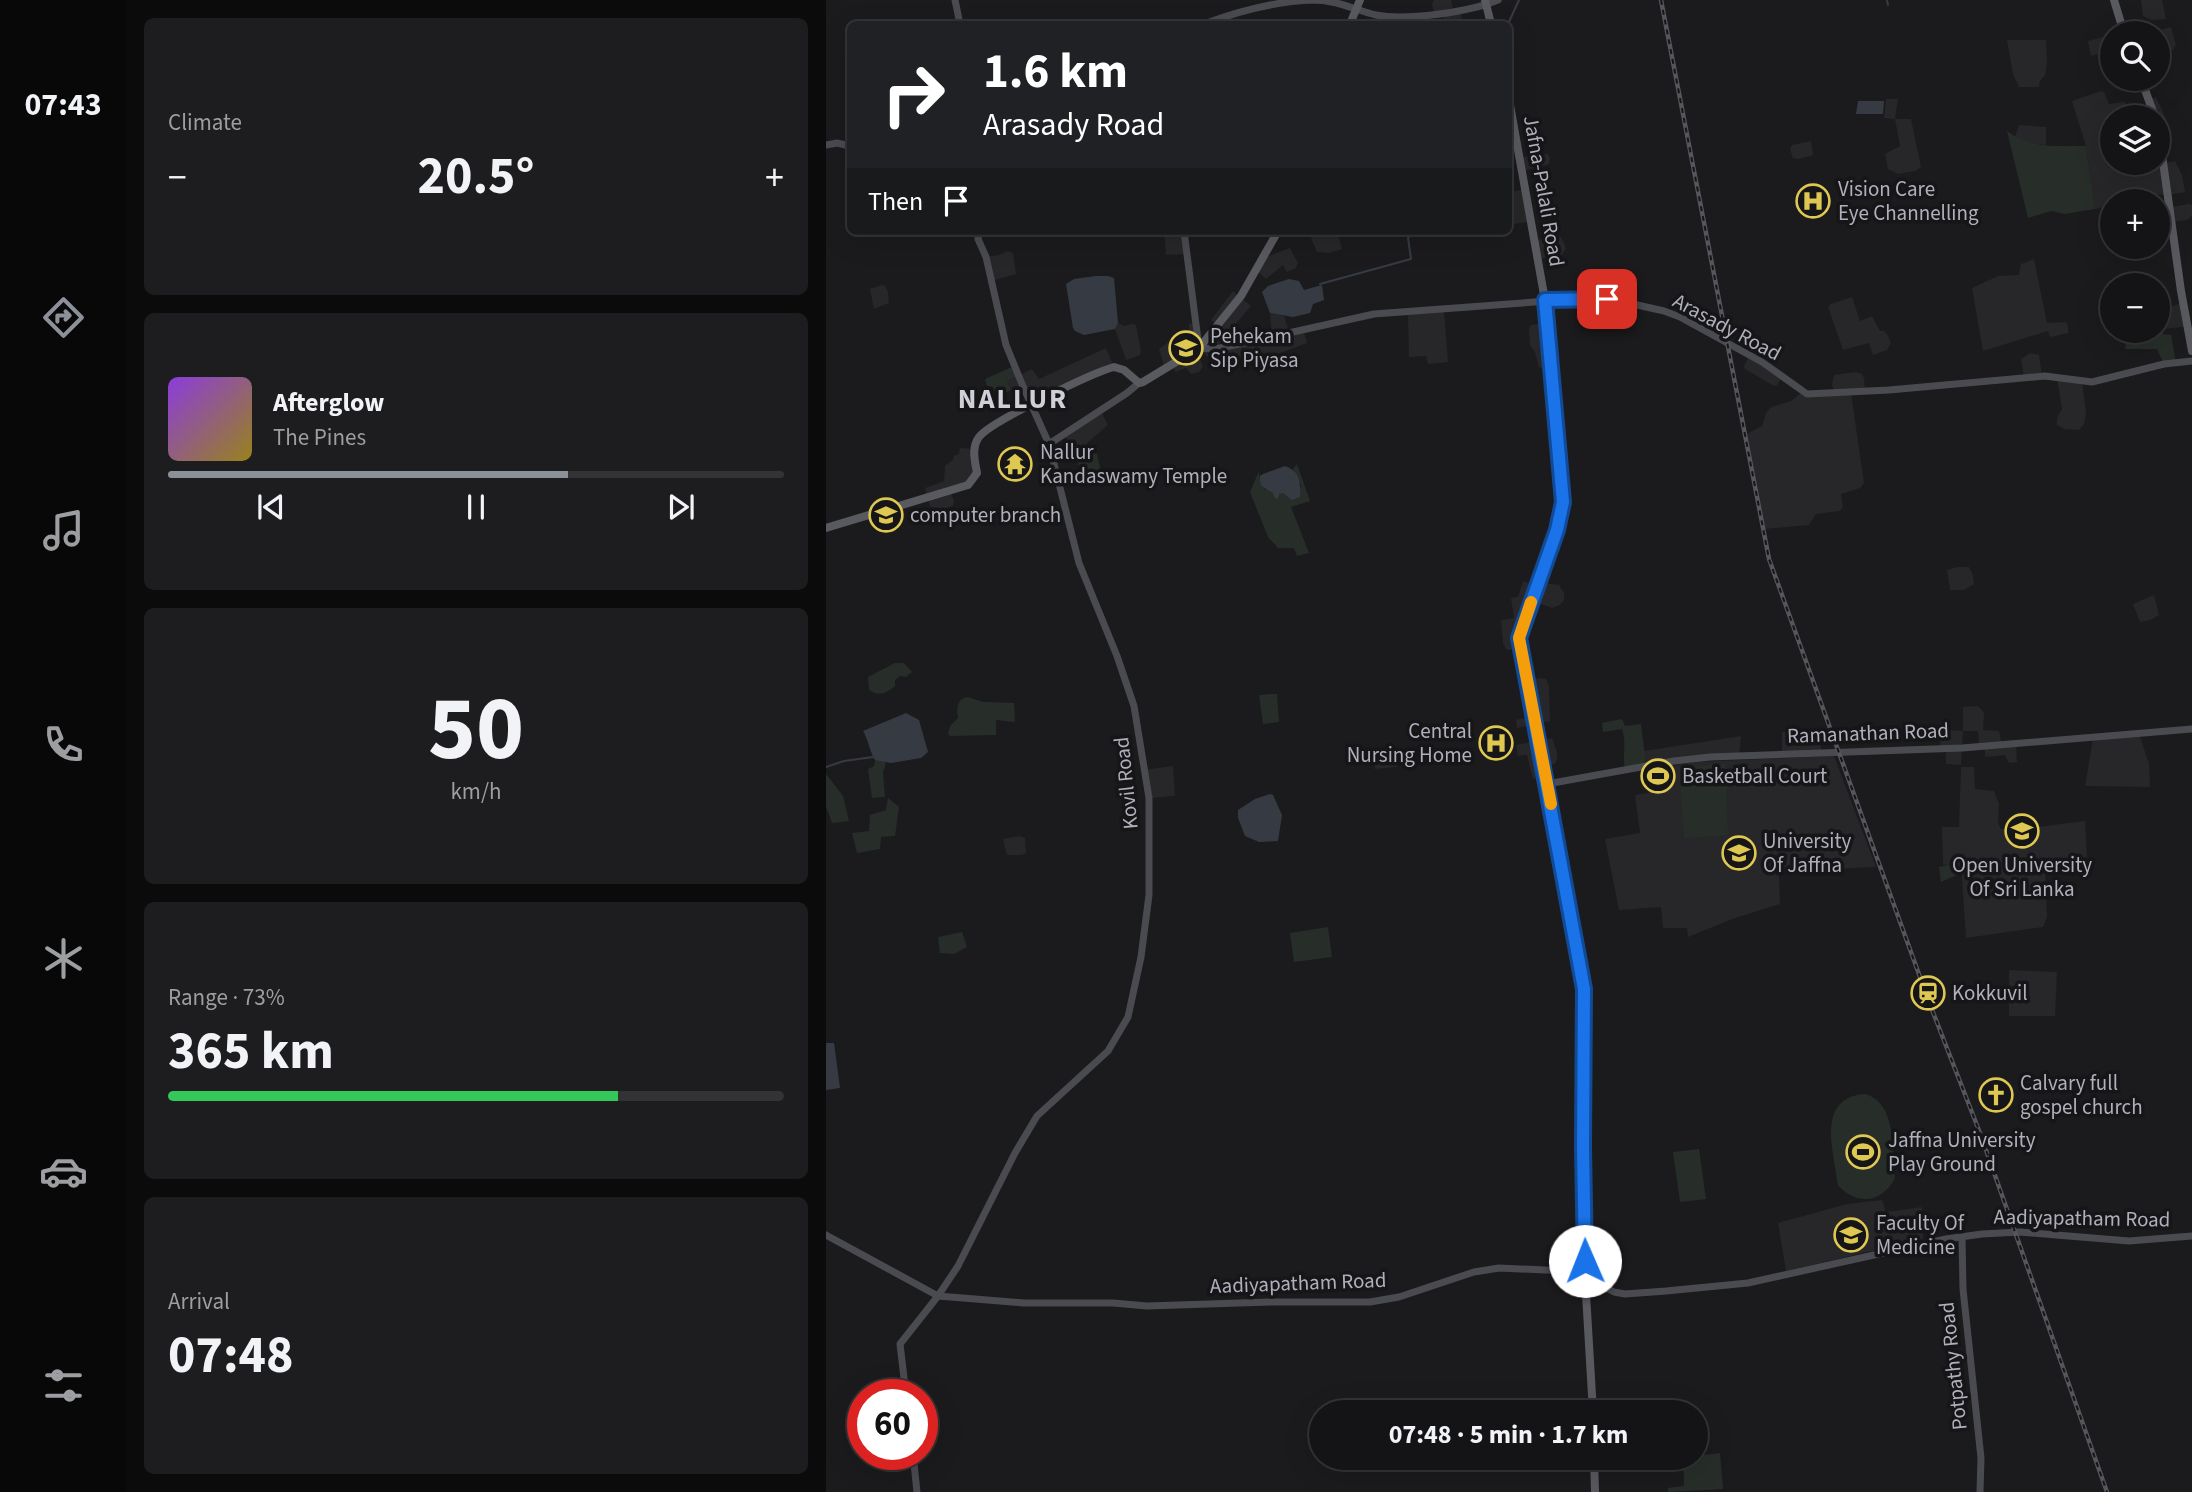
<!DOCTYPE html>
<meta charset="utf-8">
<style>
:root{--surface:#141416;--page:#1d1d1f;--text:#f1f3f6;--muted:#9d9ea1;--line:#333335;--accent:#8c9099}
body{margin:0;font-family:"Source Sans 3",sans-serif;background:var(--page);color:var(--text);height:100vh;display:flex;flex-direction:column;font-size:26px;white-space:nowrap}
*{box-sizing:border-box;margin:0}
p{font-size:23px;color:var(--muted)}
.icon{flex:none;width:38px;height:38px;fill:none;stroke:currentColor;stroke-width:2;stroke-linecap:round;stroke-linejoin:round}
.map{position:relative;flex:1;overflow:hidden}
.side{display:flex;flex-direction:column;gap:18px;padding:18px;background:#0b0b0c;width:700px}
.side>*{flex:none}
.top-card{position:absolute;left:21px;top:21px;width:665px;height:214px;border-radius:10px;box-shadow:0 7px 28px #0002,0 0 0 2px var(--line);background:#202124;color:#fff;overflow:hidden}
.controls{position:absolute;left:1274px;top:21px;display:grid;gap:14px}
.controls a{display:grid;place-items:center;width:70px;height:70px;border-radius:50%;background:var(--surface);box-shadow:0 7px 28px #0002,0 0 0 2px var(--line);font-size:35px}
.speed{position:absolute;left:21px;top:1379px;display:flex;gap:14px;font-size:35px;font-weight:700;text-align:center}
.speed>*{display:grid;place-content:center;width:91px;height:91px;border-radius:50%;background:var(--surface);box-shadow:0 7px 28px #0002,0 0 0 2px var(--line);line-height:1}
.speed .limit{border:10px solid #d22;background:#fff;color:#111}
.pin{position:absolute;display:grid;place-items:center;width:60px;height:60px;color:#fff;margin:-30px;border-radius:14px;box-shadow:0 4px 10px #0006}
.me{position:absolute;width:77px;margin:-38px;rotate:359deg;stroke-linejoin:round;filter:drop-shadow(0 0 5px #0008)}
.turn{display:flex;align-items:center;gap:24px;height:147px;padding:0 21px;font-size:32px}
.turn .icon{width:91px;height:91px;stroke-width:2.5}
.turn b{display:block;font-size:49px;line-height:60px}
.then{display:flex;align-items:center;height:66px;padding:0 21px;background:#0003;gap:14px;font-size:26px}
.big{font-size:52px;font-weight:700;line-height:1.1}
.side .tile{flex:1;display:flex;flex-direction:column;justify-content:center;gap:10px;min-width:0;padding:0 24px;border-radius:10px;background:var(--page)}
.side .dial{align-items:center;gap:0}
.dial b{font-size:91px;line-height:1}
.song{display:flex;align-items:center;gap:21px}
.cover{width:84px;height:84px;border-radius:10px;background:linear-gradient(135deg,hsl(270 70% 55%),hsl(50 70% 35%))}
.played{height:7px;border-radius:4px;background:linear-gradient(90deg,var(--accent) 65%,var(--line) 65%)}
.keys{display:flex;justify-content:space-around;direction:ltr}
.heat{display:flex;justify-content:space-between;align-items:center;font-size:38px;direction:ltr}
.charge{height:10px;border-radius:5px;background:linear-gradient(90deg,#34c759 73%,var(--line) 0)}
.trip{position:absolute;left:483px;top:1400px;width:399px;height:70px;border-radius:35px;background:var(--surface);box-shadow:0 7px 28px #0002,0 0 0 2px var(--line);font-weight:700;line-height:70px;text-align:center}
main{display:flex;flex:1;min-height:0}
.dock{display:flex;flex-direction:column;width:126px;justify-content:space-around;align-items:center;background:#080809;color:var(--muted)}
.dock .icon{width:49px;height:49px}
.dock .selected{color:var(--accent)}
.dock b{font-size:32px;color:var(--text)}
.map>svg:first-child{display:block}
.built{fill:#27272a}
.green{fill:#272e29}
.water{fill:#363b43}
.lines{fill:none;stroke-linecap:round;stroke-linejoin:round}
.stream{stroke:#363b43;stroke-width:2}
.secondary{stroke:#4a4b51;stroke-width:7}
.primary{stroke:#595960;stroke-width:8}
.rail-casing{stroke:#55565c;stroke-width:4.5}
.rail{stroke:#161618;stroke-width:2;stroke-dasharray:5;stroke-linecap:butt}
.route-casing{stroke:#114b97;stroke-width:18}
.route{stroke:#1a73e8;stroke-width:12}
.slow{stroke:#f59e0b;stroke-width:12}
.labels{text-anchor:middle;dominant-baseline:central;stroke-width:7;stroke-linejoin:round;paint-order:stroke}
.poi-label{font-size:21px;fill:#afb0bb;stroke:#161618;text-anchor:start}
.street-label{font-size:21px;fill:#afb0bb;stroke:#161618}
.district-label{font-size:28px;font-weight:bold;letter-spacing:2px;fill:#cfd0d7;stroke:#161618}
</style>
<main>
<nav class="dock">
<b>07:43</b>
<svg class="icon selected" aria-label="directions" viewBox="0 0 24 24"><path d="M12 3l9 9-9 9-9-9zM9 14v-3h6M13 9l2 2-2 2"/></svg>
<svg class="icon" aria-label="music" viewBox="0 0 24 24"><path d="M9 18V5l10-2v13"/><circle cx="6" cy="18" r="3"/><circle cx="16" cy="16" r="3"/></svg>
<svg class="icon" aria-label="phone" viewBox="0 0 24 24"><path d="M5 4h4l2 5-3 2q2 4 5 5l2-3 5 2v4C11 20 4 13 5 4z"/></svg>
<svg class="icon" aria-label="climate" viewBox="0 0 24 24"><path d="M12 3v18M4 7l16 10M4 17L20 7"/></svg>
<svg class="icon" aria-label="car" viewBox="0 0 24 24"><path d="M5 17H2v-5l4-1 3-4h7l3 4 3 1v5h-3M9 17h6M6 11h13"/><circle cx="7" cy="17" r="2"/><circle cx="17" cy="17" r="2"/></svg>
<svg class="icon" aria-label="filters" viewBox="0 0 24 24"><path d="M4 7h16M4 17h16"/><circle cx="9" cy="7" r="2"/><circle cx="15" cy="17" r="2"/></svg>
</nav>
<section class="side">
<div class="tile"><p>Climate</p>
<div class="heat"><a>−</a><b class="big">20.5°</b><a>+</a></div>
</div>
<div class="tile">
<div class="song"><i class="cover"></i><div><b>Afterglow</b><p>The Pines</p></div></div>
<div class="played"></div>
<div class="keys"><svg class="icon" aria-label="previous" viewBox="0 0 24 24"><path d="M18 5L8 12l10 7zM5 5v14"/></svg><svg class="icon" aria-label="pause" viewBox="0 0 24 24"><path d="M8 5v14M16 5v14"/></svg><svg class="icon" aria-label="next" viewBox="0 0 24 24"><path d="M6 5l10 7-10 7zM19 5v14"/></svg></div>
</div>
<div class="tile dial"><b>50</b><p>km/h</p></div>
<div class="tile"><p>Range · 73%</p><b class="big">365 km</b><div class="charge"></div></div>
<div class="tile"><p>Arrival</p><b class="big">07:48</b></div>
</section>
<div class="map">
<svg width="1366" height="1492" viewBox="0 0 1366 1492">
<rect width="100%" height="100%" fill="#1b1b1d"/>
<g class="built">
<path d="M608 0H625L627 10 634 9 636 21 619 24 616 13 608 15 606 4Z"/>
<path d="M1315 0H1336L1340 19 1326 20 1317 16Z"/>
<path d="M1345 27 1350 45 1347 50 1332 53V33L1326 32Z"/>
<path d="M1286 35V50L1265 56 1262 41Z"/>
<path d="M1181 40H1220L1221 63 1219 75 1214 81 1213 87H1193L1187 74Z"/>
<path d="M1275 91 1278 92 1283 104 1299 102 1302 109 1300 113 1284 118 1286 163H1332V117L1322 100 1330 97 1341 121 1332 126 1339 163 1349 161 1356 175 1359 192 1343 195 1324 194 1322 201H1286V206L1269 209 1260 146 1246 101Z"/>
<path d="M1060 99H1072L1069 119H1085L1095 167 1089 171 1072 174 1062 169 1059 154 1074 146 1069 119 1058 118Z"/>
<path d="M1193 125 1220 127V145L1206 144 1189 137Z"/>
<path d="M985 141 987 155 973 159 967 158 964 149 966 145Z"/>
<path d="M722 154 724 158 723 164 697 171 695 157Z"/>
<path d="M701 189 706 221 683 225 682 192Z"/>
<path d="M1363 204 1366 205V216L1361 220 1334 223 1332 219 1333 209Z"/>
<path d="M338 231H358L360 254 340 255Z"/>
<path d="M499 231H511L516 249 503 253 491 252 485 238Z"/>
<path d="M735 237 740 248 736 255 712 259 709 240Z"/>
<path d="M464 248 472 263 470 268 461 272 457 265 440 279 430 270 437 258Z"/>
<path d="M182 251 187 253 190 274 165 281 160 257 173 255Z"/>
<path d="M1208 259 1221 323 1240 322 1242 327V333L1224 337 1222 331 1157 351 1146 288 1172 276 1193 275 1195 264Z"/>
<path d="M55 285 59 286 62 292 63 303 48 309 44 289Z"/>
<path d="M407 291 425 306 390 347 446 336 444 313 458 316 463 332 477 328 481 343 435 360 433 354 396 361 389 356 382 357 373 348 368 352 375 361 377 367 373 372 365 374 360 368 350 372 345 366 339 369 333 349 344 341H347L352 344 363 339V324L370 322 373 347 392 325 385 320Z"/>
<path d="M1026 297 1034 321 1046 316 1054 331H1058L1062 336 1065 343 1061 350 1047 355 1043 343 1017 350 1002 307 1005 304Z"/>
<path d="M1357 303 1361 326 1332 330V321L1340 319 1339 308Z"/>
<path d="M618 311 622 362 602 364 600 356 583 357 582 314Z"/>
<path d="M292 323 298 326 306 324 310 325 315 351 314 355 300 360 289 329Z"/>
<path d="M721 323 725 366 713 368 709 352 704 345 703 328 705 325Z"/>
<path d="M280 348 288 367 206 405 196 385 185 390 181 381 206 369 213 379Z"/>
<path d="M1204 353 1213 355 1216 376 1198 377 1195 359Z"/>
<path d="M924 355 956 376 951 386 946 385 919 369 918 366Z"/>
<path d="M1030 372 1036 374 1038 378 1039 392 1025 393 1038 483 1034 488 1015 494 1017 507 1014 511 990 514 983 525 938 529 919 435 936 426 940 413 945 407 965 401 976 392H1008L1006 384 1008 375Z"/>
<path d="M1231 377 1256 382 1260 413 1258 424 1253 430 1238 429 1231 425V418L1236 409Z"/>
<path d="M275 411 282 425 261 443 259 451 250 457 238 434Z"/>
<path d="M134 448 148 449 150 478 124 491 128 501 127 506 109 511 104 506 99 488 118 481 119 466 127 460 128 456 133 454Z"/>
<path d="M1132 567H1143L1147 575 1148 584 1138 590H1124L1121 570Z"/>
<path d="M697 581 710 585 712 582 733 585 738 593V600L734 605 726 608 706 601 694 648 683 650 680 649 677 643 675 620 688 618 685 598 692 597Z"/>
<path d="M1328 595 1333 615 1324 620 1314 622 1307 604Z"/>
<path d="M713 678 720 679 723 686 724 721 691 728 690 720 706 716 700 681Z"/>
<path d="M1152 706 1158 713 1157 730 1173 731 1176 745 1190 744 1191 762 1183 763 1179 755 1159 757V746H1153L1152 731H1137L1135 765 1120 764V748H1114L1115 735 1122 730 1137 731V707Z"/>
<path d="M991 730 996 752 956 754V732Z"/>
<path d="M1313 734 1323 764 1324 787 1259 786 1267 738Z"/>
<path d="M915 736 913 755 820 766 818 751Z"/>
<path d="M726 738 731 752V760L729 764 717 766 719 776 707 779 701 755 692 756 690 745Z"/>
<path d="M558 749H564L569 752 571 767 549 769 547 753Z"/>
<path d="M1008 756 1050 867 953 871 954 904 909 918 862 937 861 928H837L835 907 793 910 779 839 814 833 809 795 823 793 820 769 871 762Z"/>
<path d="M347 766 349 796 323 798 318 770Z"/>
<path d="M1135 767H1148L1149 789 1168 791 1173 804 1172 823 1175 829H1195L1259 821 1261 857 1219 863 1221 917 1217 927 1140 938 1135 863 1117 865 1116 827H1133Z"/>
<path d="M194 836 199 838 200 853 196 855H181L177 839Z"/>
<path d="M1183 970 1231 972 1229 1016H1183Z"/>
<path d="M1056 1200 1060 1212 1096 1207 1097 1239 960 1271 952 1223 1021 1204Z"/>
</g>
<g class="green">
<path d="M1181 131C1204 149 1233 146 1260 146L1269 209 1239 214 1225 211 1202 218Z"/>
<path d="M1336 329 1337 334 1345 335 1350 363 1338 364 1331 349H1299L1300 343 1322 339V332Z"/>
<path d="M188 366 192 376 181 381 185 390 172 396 167 387 161 386 159 379Z"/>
<path d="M259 451 271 454 277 481 260 485 250 457Z"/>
<path d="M471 464 484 501 465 507 483 553 471 556 468 548H452L442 537 424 492 433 471 434 482 438 489 473 497 475 485 467 469Z"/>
<path d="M69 663H78L86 672 80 677 74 676 69 680V686C61 693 53 697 43 690L42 677Z"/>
<path d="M445 694H451L453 722 437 724 433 695Z"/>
<path d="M141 697 157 702 188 703 189 722 170 720V735H167L124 736 122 734 124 726 132 718C131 709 130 700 141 697Z"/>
<path d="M796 719 799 726 815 724 820 766 799 770C796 755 801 744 796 729L777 732 776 723Z"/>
<path d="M54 759 60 763 57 773 59 797 46 798 42 769 48 766 49 760Z"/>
<path d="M899 764 902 835 858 838 853 768Z"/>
<path d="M0 774 17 796 23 821 6 823 0 806Z"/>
<path d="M62 798 73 807 69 836 55 837 54 849 31 853 26 833 43 831 44 815 60 810Z"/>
<path d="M1135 862 1136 873 1115 882 1113 867Z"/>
<path d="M502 927 506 957 468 962 464 933Z"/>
<path d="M136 932 141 947 128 954 114 953 112 937Z"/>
<path d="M1039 1094C1071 1103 1066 1150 1069 1178 1057 1202 1031 1207 1012 1185 1008 1151 989 1098 1039 1094Z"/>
<path d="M873 1149 880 1199 854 1202 847 1152Z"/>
<path d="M894 1453 897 1489 842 1492V1488L858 1486 857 1458Z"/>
</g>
<g class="water">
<path d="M1032 101H1058L1057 114H1030Z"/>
<path d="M270 276H282L288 278 292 323 289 329 258 335 249 331 247 328 240 284 248 279Z"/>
<path d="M463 279 473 281 478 290 496 285 498 300 487 304 484 313 467 317 444 313 436 292 442 286Z"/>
<path d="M459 466C474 471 475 483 474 497L466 500 457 493 453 494 452 499 449 498 447 493C439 487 433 489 434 476L437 474Z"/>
<path d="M80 713 93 720 102 752 95 758 65 763 49 760C45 755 42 739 37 731Z"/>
<path d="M444 794 447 795 456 815 452 841 433 842 419 836 412 818V810L429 799Z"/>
<path d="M0 1043H8L14 1088 0 1090Z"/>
</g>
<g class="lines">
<g class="stream">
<path d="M1061 0 1062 5"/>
<path d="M682 24 693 0"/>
<path d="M494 284 585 259 582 238 584 235 595 231"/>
<path d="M0 767 18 761 47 757"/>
</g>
<g class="secondary">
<path d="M129 0 134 24"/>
<path d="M378 24C413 11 450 1 488 0 511 0 529 10 550 15 580 21 644 12 672 0"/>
<path d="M0 145 11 143 24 146"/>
<path d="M358 231 373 348 389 349 418 343 548 314 763 298 789 300 838 311 854 317 936 362 981 394 1063 390 1219 376 1266 382 1338 364 1366 361"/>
<path d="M223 444 301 393 313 383"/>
<path d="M721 784 848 761 884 757 1136 748 1366 729"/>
<path d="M0 1235 112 1296 198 1303H287L321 1306 444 1302H544L573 1297 648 1272 673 1268 740 1271 759 1277 788 1292 799 1294 840 1291 922 1283 1120 1239 1156 1234 1194 1232 1303 1241 1366 1236"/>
<path d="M1136 1237 1137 1289 1155 1458 1154 1492"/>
<path d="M80 1395 74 1344 112 1296 132 1266 189 1153 211 1116 282 1051 302 1017 315 957 323 895V798L308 706 291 656 253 563 223 444 196 384 180 345 160 257 152 239 153 231"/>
<path d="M87 1454 91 1492"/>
</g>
<g class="primary">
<path d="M659 0 665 24"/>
<path d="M1288 0 1298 33"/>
<path d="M524 24 534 0"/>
<path d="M1315 79 1329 117"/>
<path d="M682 94 719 300 737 494 736 510 731 530 693 638 758 989 759 1277 767 1412"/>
<path d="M1332 126 1355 291 1366 351"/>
<path d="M0 528 142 485 151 473C149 461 145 448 153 437 164 422 266 373 288 367L298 370 313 383 317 382 373 348 415 296 452 231"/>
<path d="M768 1458 769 1492"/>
</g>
<defs>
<path id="rail" d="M835 0 943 559 1103 1002 1154 1133 1281 1492"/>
</defs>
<use href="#rail" class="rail-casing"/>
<use href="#rail" class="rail"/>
</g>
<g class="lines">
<defs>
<path id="route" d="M759 1261 757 1148 758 989 693 638 731 530 737 502 719 300 781 299"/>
</defs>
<use href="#route" class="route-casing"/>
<use href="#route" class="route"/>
<path class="slow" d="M705 602 693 638 725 804"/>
</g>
<defs>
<symbol id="hospital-ring" viewBox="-11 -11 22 22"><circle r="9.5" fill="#161618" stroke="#dec851" stroke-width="1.5"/><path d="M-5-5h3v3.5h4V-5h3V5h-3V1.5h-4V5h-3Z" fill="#dec851"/></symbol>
<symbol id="university-ring" viewBox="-11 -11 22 22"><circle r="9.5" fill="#161618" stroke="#dec851" stroke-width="1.5"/><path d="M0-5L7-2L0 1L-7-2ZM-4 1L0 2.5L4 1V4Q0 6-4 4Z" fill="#dec851"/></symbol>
<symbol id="temple-ring" viewBox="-11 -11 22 22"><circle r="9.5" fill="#161618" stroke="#dec851" stroke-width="1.5"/><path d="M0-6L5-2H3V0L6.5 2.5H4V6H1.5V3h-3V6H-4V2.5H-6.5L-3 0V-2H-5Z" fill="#dec851"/></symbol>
<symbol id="stadium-ring" viewBox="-11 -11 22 22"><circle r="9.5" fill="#161618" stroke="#dec851" stroke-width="1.5"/><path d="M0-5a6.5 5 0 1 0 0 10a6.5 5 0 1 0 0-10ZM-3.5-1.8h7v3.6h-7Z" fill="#dec851"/></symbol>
<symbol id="station-ring" viewBox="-11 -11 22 22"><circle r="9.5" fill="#161618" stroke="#dec851" stroke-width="1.5"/><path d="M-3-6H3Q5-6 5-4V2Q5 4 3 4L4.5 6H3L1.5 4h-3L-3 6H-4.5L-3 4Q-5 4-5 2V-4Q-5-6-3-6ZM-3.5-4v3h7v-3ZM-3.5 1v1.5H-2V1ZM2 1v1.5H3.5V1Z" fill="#dec851"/></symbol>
<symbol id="church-ring" viewBox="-11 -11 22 22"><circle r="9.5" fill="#161618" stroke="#dec851" stroke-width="1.5"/><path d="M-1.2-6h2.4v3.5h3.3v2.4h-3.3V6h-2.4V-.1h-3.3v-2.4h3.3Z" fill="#dec851"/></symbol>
</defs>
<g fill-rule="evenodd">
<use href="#hospital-ring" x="968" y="182" width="38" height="38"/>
<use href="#university-ring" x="341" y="329" width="38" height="38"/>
<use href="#temple-ring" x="170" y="445" width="38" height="38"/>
<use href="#university-ring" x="41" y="496" width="38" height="38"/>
<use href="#hospital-ring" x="651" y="724" width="38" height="38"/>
<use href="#stadium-ring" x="813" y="757" width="38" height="38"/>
<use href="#university-ring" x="1177" y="812" width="38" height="38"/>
<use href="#university-ring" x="894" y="834" width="38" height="38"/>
<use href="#station-ring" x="1083" y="974" width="38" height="38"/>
<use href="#church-ring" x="1151" y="1076" width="38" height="38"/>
<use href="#stadium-ring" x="1018" y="1133" width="38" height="38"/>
<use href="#university-ring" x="1006" y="1216" width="38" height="38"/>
</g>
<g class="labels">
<g class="poi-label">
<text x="1012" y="189">Vision Care<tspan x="1012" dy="24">Eye Channelling</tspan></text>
<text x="384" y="336">Pehekam<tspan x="384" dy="24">Sip Piyasa</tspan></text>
<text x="214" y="452">Nallur<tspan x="214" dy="24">Kandaswamy Temple</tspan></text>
<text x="84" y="515">computer branch</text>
<text x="646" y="731" text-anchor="end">Central<tspan x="646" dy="24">Nursing Home</tspan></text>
<text x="856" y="776">Basketball Court</text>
<text x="937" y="841">University<tspan x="937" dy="24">Of Jaffna</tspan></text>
<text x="1196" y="865" text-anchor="middle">Open University<tspan x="1196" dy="24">Of Sri Lanka</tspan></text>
<text x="1126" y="993">Kokkuvil</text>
<text x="1194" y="1083">Calvary full<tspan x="1194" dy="24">gospel church</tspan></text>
<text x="1062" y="1140">Jaffna University<tspan x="1062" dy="24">Play Ground</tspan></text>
<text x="1050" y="1223">Faculty Of<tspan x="1050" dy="24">Medicine</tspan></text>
</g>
<g class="street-label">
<text transform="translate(718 191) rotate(80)">Jafna-Palali Road</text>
<text transform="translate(901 327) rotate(28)">Arasady Road</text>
<text transform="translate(1042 733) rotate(-2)">Ramanathan Road</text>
<text transform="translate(300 783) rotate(-96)">Kovil Road</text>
<text transform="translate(1256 1218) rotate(1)">Aadiyapatham Road</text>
<text transform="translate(472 1283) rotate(-2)">Aadiyapatham Road</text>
<text transform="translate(1127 1366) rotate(-96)">Potpathy Road</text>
</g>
<g class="district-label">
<text x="187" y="399">NALLUR</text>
</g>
</g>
</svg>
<div class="controls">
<a><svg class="icon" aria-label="search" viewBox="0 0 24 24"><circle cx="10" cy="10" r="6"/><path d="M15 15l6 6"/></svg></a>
<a><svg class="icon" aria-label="layers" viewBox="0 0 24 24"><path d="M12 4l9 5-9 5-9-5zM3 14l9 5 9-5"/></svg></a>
<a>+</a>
<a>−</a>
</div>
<div class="speed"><div class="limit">60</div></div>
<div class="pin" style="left:781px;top:299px;background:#d93025"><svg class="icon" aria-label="arrive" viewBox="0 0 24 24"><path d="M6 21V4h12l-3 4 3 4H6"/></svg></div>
<svg class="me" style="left:759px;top:1261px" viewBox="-20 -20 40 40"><circle r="19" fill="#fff"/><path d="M0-13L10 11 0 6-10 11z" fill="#1a73e8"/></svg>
<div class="trip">07:48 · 5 min · 1.7 km</div>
<div class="top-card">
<div class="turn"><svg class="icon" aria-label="right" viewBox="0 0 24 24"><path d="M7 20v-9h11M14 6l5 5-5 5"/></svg><div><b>1.6 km</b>Arasady Road</div></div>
<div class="then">Then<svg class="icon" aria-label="arrive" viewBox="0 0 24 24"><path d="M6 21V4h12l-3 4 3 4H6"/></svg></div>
</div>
</div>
</main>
